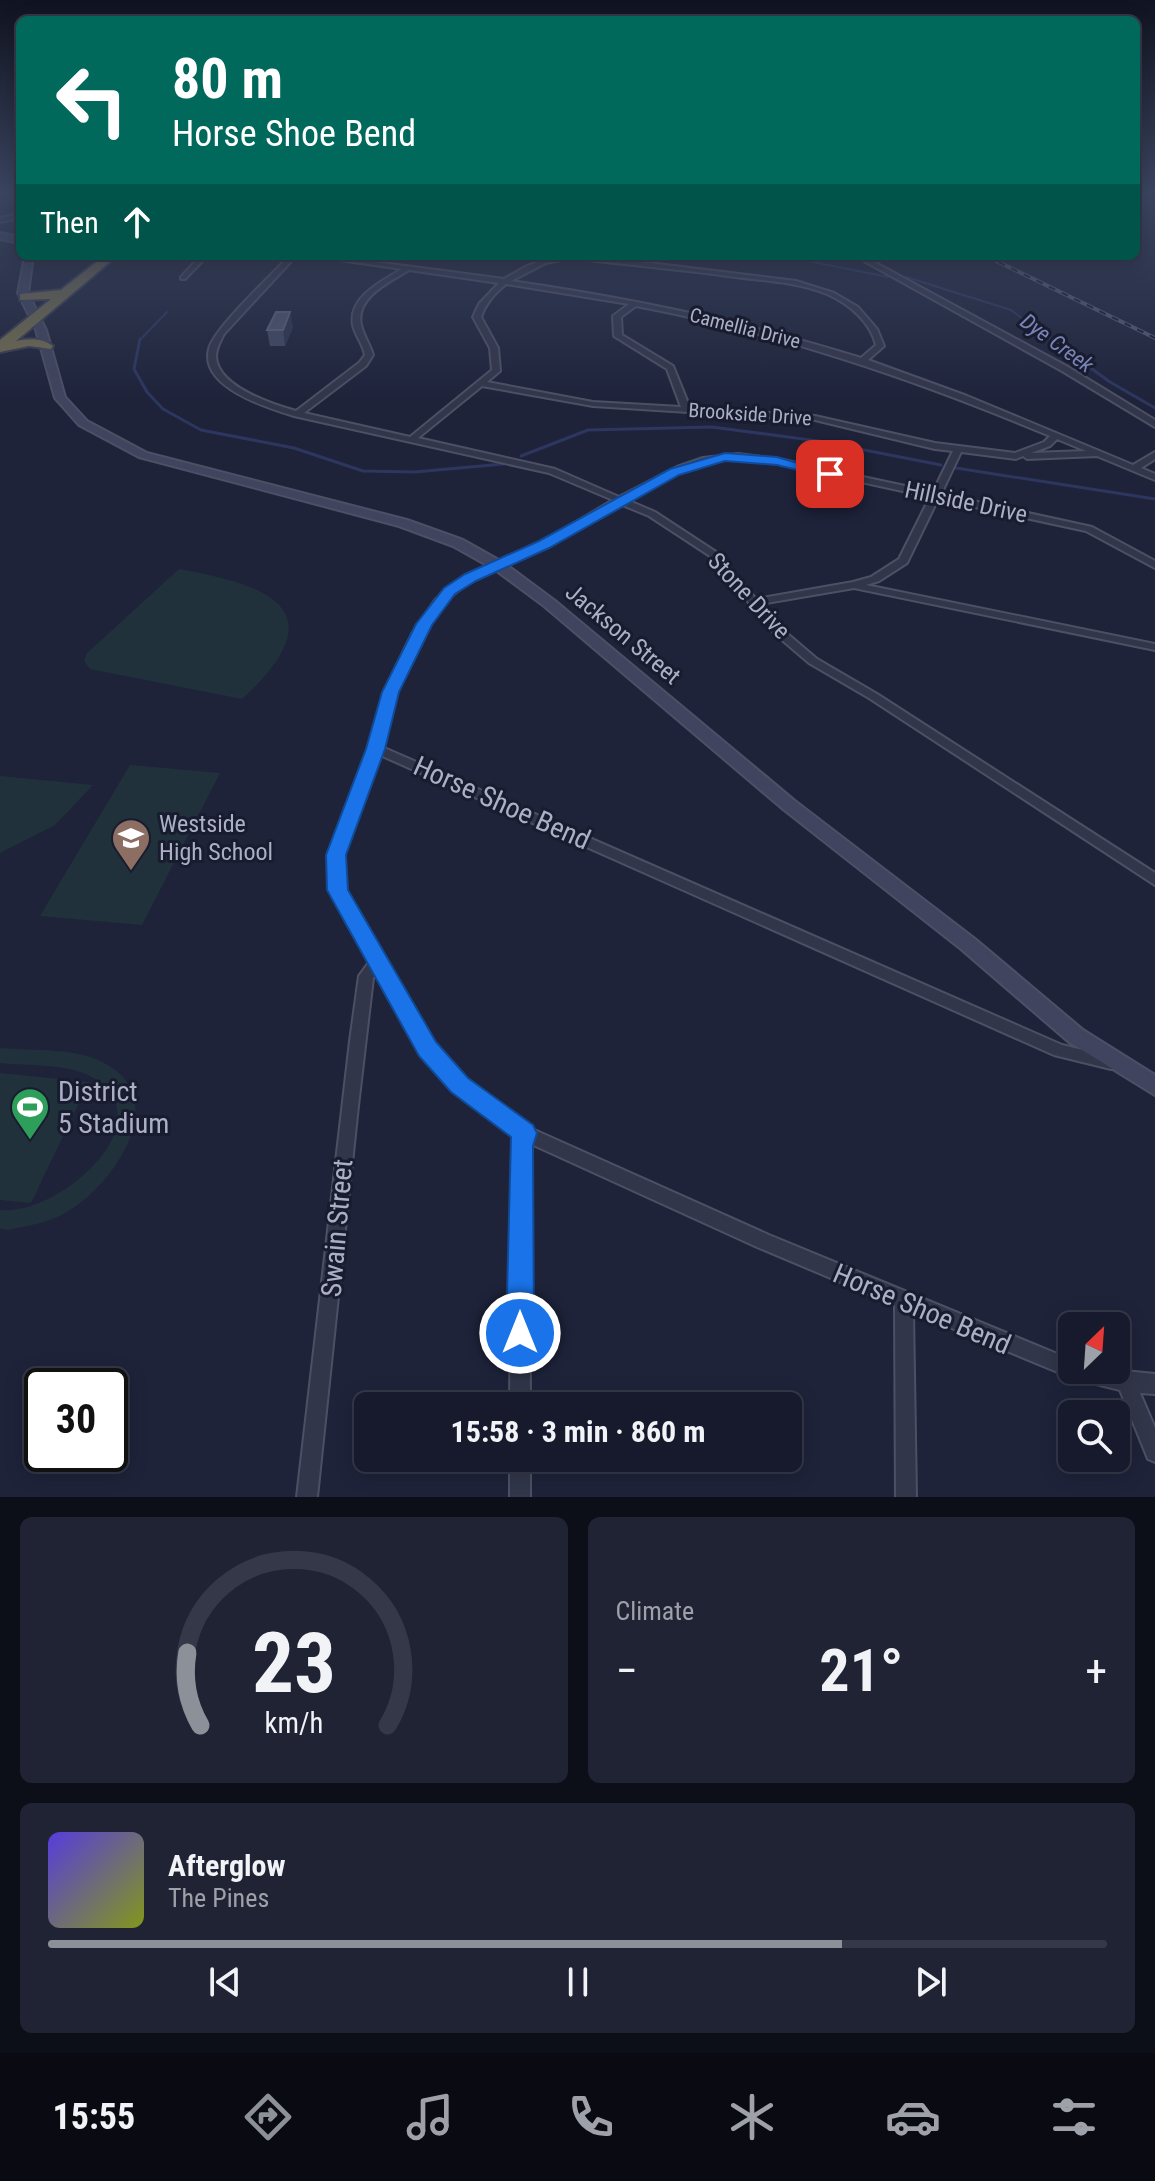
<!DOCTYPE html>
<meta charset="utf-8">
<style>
:root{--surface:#161a2c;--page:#1f2334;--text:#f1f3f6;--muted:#9ea1a9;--line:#353848;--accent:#8c9099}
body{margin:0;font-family:"Roboto Condensed",sans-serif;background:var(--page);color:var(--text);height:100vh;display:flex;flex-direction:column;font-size:30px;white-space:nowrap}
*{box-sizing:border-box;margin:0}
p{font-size:26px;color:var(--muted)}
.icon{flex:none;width:44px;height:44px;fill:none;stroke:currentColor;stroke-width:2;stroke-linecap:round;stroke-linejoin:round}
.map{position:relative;height:1497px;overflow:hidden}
.details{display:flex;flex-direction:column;gap:20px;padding:20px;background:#0c0e18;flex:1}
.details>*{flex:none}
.top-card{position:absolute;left:16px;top:16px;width:1124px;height:244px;border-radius:12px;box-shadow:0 4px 20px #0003,0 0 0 2px var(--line);background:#00695c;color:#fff;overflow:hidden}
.needle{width:52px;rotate:25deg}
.tools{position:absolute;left:1058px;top:1312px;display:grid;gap:16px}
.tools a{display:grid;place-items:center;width:72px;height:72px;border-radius:12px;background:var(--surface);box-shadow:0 4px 20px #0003,0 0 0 2px var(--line);font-size:40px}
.speed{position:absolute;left:24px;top:1368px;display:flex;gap:16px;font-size:40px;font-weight:700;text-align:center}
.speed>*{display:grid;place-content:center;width:104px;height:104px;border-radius:50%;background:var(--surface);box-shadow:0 4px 20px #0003,0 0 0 2px var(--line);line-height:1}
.speed .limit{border:4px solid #111;border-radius:12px;background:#fff;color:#111}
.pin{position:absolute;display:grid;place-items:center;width:68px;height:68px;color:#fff;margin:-34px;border-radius:16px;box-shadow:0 4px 12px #0006}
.me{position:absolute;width:88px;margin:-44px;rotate:0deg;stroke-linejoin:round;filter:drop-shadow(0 0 6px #0008)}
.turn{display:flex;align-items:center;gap:28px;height:168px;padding:0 24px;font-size:36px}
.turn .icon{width:104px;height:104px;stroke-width:2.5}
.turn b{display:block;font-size:56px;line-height:68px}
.then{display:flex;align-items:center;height:76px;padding:0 24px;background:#0003;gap:16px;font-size:30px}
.big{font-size:60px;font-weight:700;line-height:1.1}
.details .card{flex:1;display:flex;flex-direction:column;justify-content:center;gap:12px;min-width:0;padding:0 28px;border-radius:12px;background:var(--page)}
.details .dial{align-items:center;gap:0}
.dial svg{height:208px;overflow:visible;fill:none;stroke:var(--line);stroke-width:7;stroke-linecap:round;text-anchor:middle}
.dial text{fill:var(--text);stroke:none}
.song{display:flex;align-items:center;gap:24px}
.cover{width:96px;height:96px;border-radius:12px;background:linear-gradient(135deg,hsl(250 70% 55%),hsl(70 70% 35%))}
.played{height:8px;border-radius:4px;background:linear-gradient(90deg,var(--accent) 75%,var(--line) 75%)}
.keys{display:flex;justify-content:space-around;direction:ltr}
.heat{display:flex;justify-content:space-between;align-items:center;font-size:44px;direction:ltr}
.details .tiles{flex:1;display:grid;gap:20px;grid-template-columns:1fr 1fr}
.card:last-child{grid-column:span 2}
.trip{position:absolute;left:354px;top:1392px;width:448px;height:80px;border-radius:12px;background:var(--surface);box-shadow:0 4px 20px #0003,0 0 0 2px var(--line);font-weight:700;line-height:80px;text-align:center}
.tab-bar{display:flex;height:128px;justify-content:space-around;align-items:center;background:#090a12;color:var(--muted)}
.tab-bar .icon{width:56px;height:56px}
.tab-bar .active{color:var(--accent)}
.tab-bar b{font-size:36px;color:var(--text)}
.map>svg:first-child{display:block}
.green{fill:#20313b}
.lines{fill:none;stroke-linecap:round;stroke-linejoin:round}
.stream-far1{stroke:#2d365f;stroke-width:2}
.stream{stroke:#2d365f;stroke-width:3}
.street-casing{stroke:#4d5065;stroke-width:4}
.secondary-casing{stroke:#4d5065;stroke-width:4}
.highway-casing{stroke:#3a3e52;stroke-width:4}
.street{fill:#32364a;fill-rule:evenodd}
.secondary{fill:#40445e;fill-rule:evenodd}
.highway{fill:#716c4e;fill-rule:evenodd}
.rail-casing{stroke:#545972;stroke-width:4}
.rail{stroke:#181c2e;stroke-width:2;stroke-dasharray:7;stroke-linecap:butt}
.wall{fill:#424862}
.shaded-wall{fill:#2f344d}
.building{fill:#4d536d;stroke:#5c627b;stroke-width:2}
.route{fill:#1a73e8;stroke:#114b97;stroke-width:2}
.labels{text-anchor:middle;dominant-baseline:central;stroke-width:6;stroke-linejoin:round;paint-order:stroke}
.far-street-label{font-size:20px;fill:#acb0c7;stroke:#181c2e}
.far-water-label{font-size:22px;font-style:italic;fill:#7a85b7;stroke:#181c2e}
.street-label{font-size:24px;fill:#acb0c7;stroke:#181c2e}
.poi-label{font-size:24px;fill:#acb0c7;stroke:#181c2e;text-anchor:start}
.near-street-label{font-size:28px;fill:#acb0c7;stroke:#181c2e}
.near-poi-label{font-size:28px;fill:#acb0c7;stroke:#181c2e;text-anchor:start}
</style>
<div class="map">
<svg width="1155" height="1497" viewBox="0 0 1155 1497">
<rect width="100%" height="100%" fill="#1e233a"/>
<g class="green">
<path d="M179 569C270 585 338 611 242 699L90 669 84 661 87 653Z"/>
<path d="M130 765 220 773 142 925 40 916Z"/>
<path d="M0 776 93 785 55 825 0 853Z"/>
<path d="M0 1048C33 1051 80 1047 108 1065 172 1103 110 1189 65 1213 47 1223 27 1226 7 1230L0 1228V1210C60 1216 167 1121 92 1077 67 1063 28 1066 0 1063Z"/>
<path d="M0 1073 89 1082 31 1203 0 1200Z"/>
</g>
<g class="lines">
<g class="stream-far1">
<path d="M783 256 888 277"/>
<path d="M906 277 1011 310 1053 341"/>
<path d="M139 341 167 312"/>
</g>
<g class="stream">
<path d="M140 339 134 369 147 392 163 409 201 430 294 448 363 471 415 472 503 464"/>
<path d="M1051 339 1110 382 1155 408"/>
<path d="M521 456 588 430 712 427 818 441 941 465"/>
<path d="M956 468 1155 499"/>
</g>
<defs>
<g id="street">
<path d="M20 214V218L0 222V218Z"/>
<path d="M200 256H207L185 279H181V277Z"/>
<path d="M289 256H296L224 334C220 342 216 348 216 357 218 387 272 404 296 411L360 362 365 355C363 344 355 335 353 325 348 297 382 281 402 269L312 256H330L504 279 527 266 555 256H592L796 281 834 293 858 307 877 329 884 346 868 360 967 396 1133 465 1155 452V459L1141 468 1155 474V480L1097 456 1027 459 1023 456 1016 459 961 452 941 494 1092 527 1155 561V568L1086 531 938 499 907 563 879 581 866 585 1155 644V650L854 588 761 604 783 630 817 659 877 694 1155 873V885L869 698 809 663 775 634 710 556 649 516 620 504C596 518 572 535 546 547 516 563 480 571 454 594 411 630 395 695 382 747L1062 1045 1116 1058 1119 1063 1116 1068 1111 1069 1054 1055 380 755 343 855 344 890 432 1045 466 1080 530 1128 769 1235 1072 1360V1370H1115L1155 1374V1394L1140 1393 1155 1428V1462L1148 1459 1120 1390 1072 1378 913 1312 916 1497H896L895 1305 757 1247 529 1143 530 1406H510L512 1146 515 1136 454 1090 422 1053 377 973 373 978 358 1106 317 1497H297L350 1041 359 976 370 961 330 890 329 855 370 749 394 671 412 634 436 599 459 580 543 542 613 500 549 473 294 416C268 408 199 387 209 349 214 328 272 275 289 256ZM572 258C628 265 686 270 743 278 771 281 800 283 827 294 849 304 870 321 876 345L861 358C746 322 630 298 511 281L546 263ZM409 270 499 283 479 304 473 317 490 348 492 370 410 437 304 413 366 366 373 355C370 344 363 335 361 325 355 297 390 282 409 270ZM506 284 629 304 613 316 614 336 667 369 681 407 593 402 487 382 500 371 498 348 481 317C486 303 494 294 506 284ZM636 306C780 333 916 380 1050 436L1044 442 1015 453 935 443 815 416 690 408 673 366 622 335 621 317ZM482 386 593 406 815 420 935 449 953 451 933 492 779 459 738 454 703 458 677 467 619 497 555 469 418 438ZM1057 439 1086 451 1031 453 1050 446ZM738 459 779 464 930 497 899 559 871 577 853 582 756 599 716 552 655 512 627 500C661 479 697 460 738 459Z"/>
<path d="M855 256H863L1068 367 1155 420V427L1062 371Z"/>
<rect x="510" y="1458" width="20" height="39"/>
</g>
<g id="secondary">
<path d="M0 233 20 237V243L0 239Z"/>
<path d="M25 256H33L28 293 46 330 65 397 87 421 147 453 407 520 463 540 504 563 554 600 795 801 975 939 1083 1030 1155 1075V1095L1069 1042 961 949 783 809 544 606 494 569 453 546 399 526 139 457 79 425 55 398 36 330 18 293Z"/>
</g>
<path id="highway" d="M104 256H117L16 341C28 338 43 338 53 346L51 349 29 346 0 352V340L51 299 20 300V294L61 290Z"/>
</defs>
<use href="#street" class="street-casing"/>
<use href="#secondary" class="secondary-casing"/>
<use href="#highway" class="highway-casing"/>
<use href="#street" class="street"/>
<use href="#secondary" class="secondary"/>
<use href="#highway" class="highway"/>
<defs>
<path id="rail" d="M986 256 1155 338"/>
</defs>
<use href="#rail" class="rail-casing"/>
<use href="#rail" class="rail"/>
</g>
<path class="wall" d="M293 327 285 346H270L267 330Z"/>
<path class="shaded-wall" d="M290 312 293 327 285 346 283 330Z"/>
<path class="building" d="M276 312H290L283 330H267Z"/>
<linearGradient id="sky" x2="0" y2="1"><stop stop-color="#101320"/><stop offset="0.48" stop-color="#3b4560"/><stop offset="1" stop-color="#3b4560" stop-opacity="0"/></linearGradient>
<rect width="1155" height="401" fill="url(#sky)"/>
<path class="route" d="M725 453 777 457 836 474 830 478 777 465 725 461 679 475 549 548 476 581 455 594 432 625 399 692 385 749 346 855 348 890 436 1042 468 1078 533 1125 537 1133 533 1146 534 1333 530 1343 520 1347 510 1343 506 1333 511 1137 451 1092 419 1056 327 890 326 855 366 749 382 692 416 624 444 588 465 574 539 541 670 469Z"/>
<defs>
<symbol id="school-pin" viewBox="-11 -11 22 30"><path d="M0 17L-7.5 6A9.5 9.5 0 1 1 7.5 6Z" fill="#8d6e63" stroke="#181c2e"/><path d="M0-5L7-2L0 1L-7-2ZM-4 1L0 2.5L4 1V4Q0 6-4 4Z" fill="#fff"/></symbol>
<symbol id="stadium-pin" viewBox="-11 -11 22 30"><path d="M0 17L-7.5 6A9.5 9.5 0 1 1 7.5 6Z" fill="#2e9e5b" stroke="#181c2e"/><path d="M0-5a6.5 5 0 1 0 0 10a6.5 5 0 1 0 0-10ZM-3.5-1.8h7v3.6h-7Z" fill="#fff"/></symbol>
</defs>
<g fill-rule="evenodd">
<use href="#school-pin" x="109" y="816" width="44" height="60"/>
<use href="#stadium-pin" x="8" y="1085" width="44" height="60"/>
</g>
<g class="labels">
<g class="far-street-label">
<text transform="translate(745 328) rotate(14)">Camellia Drive</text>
<text transform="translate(750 414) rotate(4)">Brookside Drive</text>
</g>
<g class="far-water-label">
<text transform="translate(1057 343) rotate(36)">Dye Creek</text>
</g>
<g class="street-label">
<text transform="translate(966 502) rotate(12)">Hillside Drive</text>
<text transform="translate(749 596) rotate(47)">Stone Drive</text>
<text transform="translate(623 634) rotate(40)">Jackson Street</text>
</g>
<g class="poi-label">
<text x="159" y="824">Westside<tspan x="159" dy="28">High School</tspan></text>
</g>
<g class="near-street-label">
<text transform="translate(502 803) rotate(24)">Horse Shoe Bend</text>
<text transform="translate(337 1228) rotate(-85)">Swain Street</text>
<text transform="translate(922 1309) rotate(23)">Horse Shoe Bend</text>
</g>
<g class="near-poi-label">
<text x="58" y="1091">District<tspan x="58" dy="32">5 Stadium</tspan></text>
</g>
</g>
</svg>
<div class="tools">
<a><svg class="needle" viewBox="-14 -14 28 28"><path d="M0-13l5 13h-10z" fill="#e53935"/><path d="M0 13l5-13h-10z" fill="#9ea1a9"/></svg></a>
<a><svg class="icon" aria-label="search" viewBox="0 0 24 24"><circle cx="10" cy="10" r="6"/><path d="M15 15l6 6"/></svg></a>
</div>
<div class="speed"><div class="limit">30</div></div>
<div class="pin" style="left:830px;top:474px;background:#d93025"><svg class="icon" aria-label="arrive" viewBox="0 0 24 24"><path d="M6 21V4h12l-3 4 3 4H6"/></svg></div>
<svg class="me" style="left:520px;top:1333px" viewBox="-20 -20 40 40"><circle r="17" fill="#1a73e8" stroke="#fff" stroke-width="3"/><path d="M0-11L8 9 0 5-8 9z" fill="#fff"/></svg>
<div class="trip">15:58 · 3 min · 860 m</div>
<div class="top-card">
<div class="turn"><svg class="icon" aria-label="left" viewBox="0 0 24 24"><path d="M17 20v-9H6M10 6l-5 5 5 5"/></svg><div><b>80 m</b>Horse Shoe Bend</div></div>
<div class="then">Then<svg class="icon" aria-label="ahead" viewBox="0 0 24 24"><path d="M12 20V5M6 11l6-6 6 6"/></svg></div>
</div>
</div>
<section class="details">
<div class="tiles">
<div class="card dial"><svg viewBox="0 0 100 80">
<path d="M14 69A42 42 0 1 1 86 69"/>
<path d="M14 69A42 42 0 0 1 9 41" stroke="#8c9099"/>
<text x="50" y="56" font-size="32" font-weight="700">23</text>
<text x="50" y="72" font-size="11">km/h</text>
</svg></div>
<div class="card"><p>Climate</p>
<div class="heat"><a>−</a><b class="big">21°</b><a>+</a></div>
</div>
<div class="card">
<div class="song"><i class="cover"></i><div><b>Afterglow</b><p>The Pines</p></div></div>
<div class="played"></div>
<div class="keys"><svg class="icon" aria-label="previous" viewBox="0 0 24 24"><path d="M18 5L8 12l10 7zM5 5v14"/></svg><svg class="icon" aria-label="pause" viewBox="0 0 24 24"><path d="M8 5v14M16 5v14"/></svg><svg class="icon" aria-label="next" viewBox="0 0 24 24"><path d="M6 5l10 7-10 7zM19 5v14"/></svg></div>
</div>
</div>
</section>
<nav class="tab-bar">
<b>15:55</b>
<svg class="icon active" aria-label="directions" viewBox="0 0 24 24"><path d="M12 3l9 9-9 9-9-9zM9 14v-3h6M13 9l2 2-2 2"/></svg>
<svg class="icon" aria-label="music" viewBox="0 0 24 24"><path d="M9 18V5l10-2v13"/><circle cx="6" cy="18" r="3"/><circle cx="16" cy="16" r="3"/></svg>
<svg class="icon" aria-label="phone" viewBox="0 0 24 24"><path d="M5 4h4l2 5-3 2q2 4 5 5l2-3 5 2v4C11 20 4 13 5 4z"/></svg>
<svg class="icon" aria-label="climate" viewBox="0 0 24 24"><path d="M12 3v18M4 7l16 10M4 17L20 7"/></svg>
<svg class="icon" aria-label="car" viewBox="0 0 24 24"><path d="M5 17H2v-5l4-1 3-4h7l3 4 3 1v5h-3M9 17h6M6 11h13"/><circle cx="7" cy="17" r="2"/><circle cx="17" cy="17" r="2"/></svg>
<svg class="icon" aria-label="filters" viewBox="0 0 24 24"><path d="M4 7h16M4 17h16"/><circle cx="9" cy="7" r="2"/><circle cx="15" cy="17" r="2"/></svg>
</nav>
